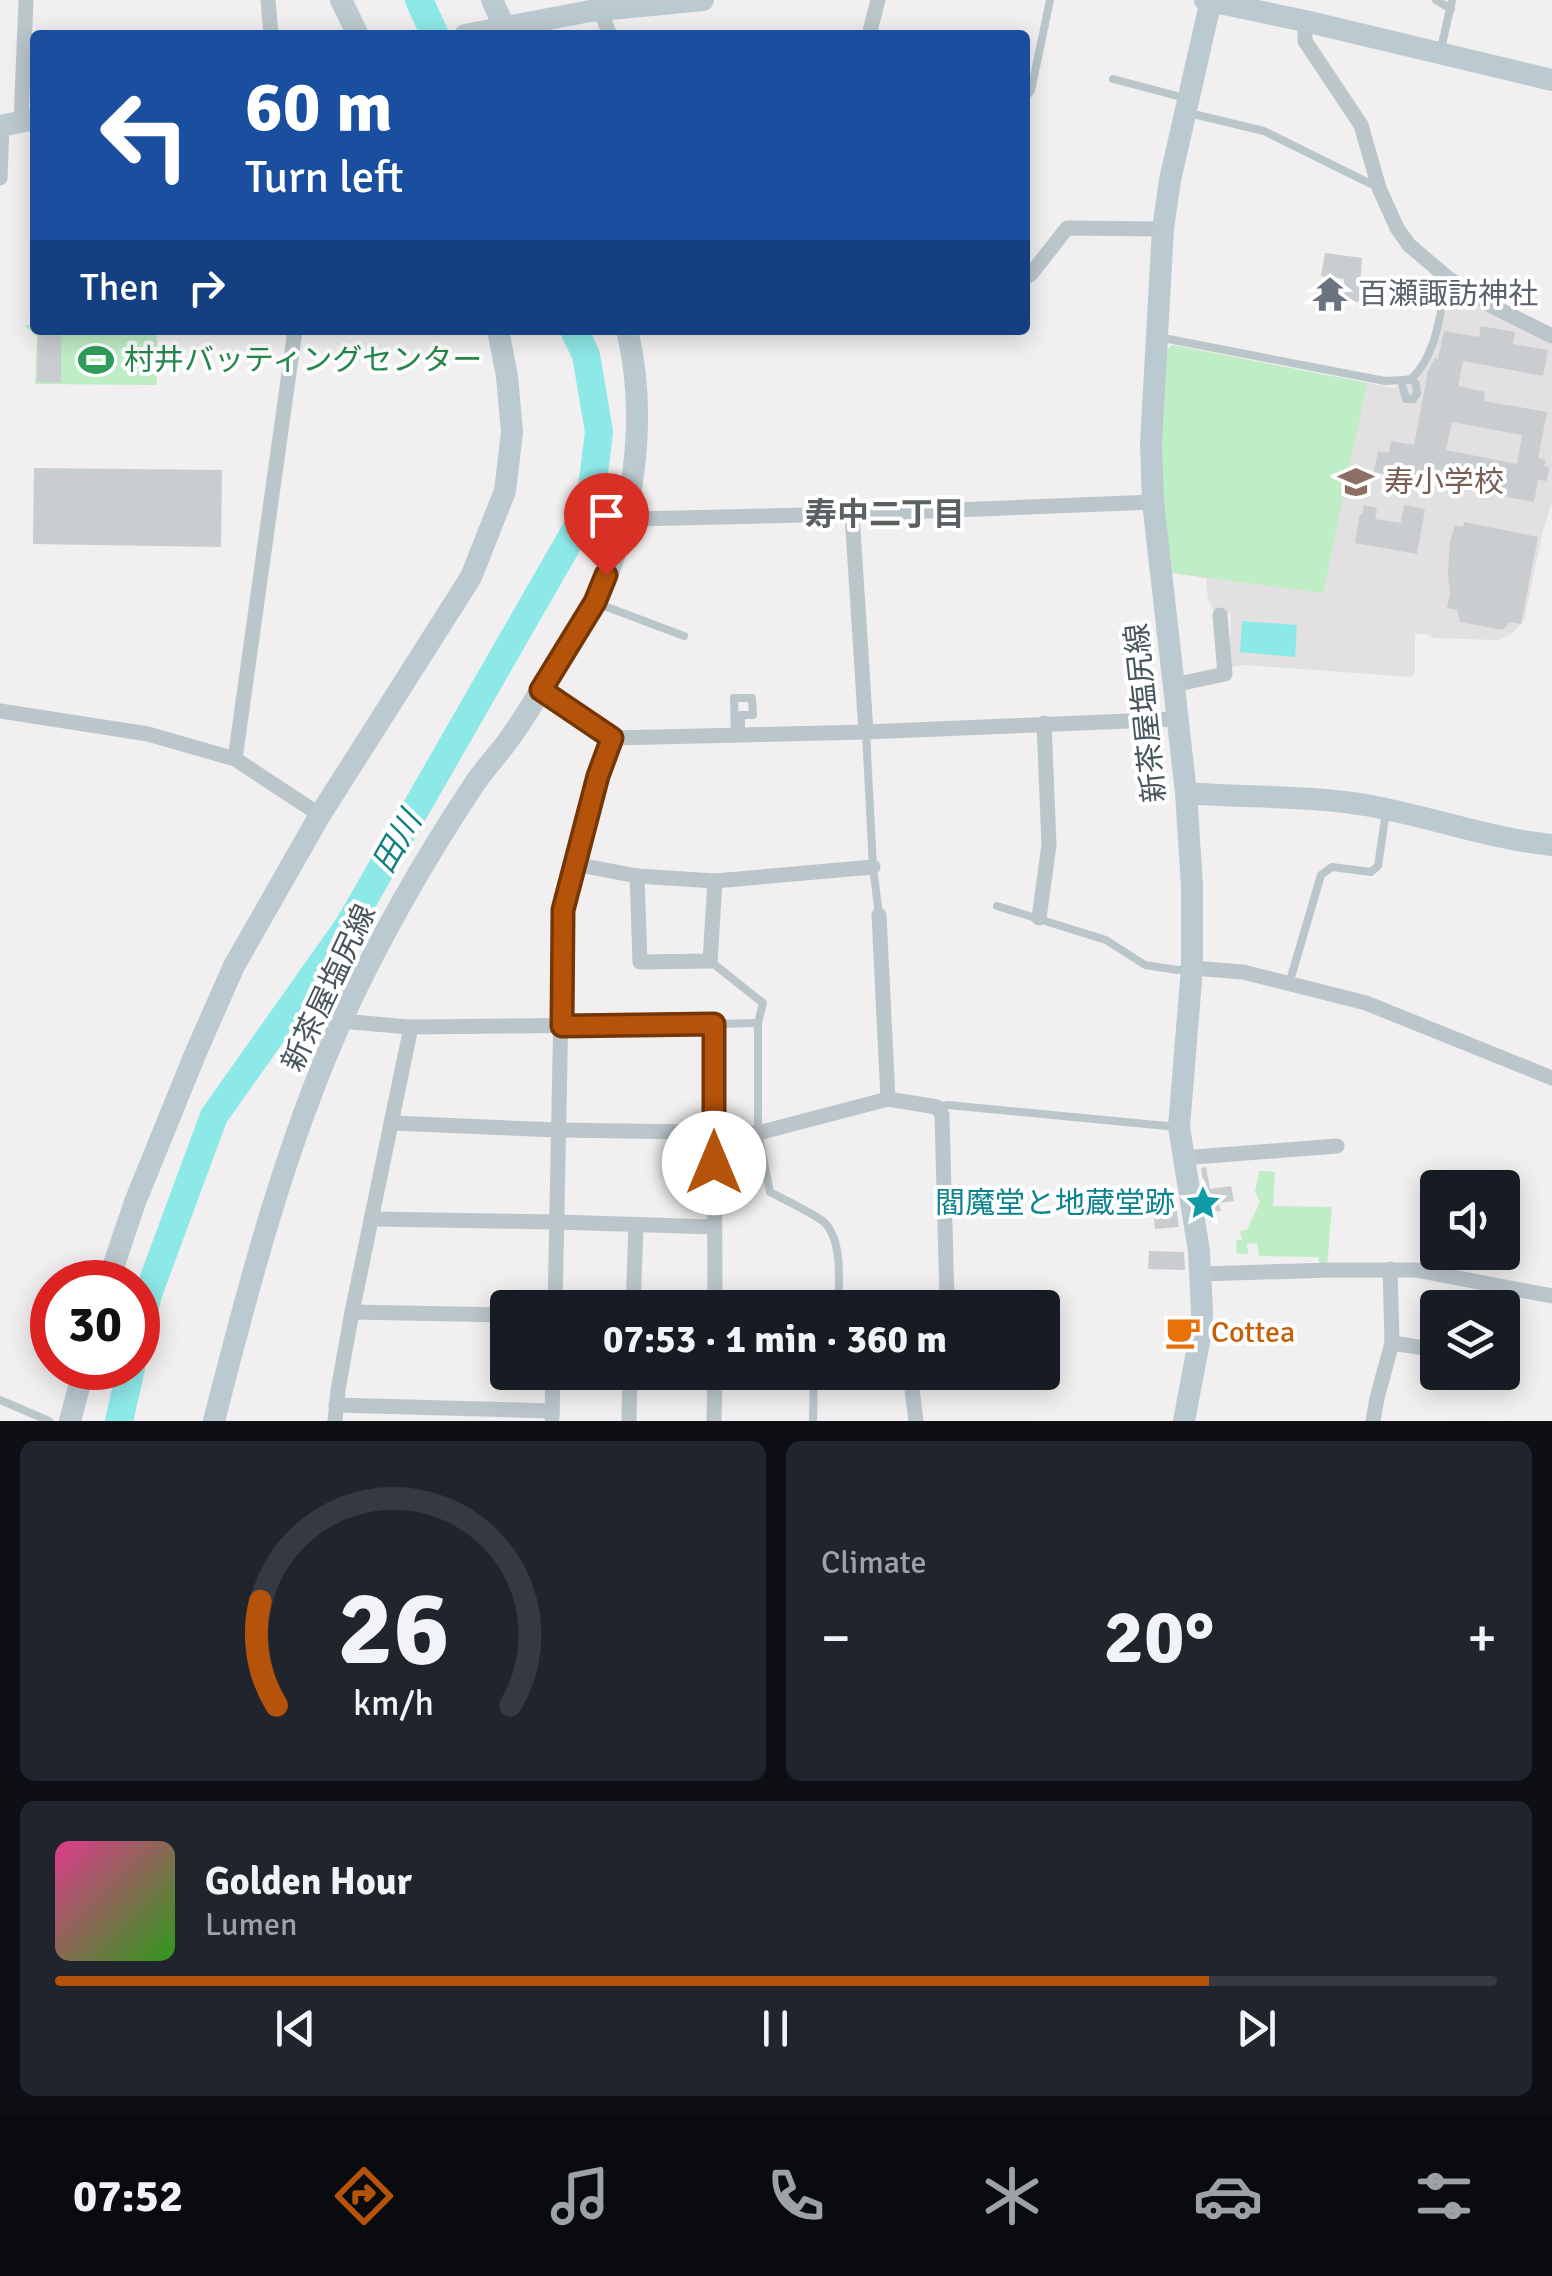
<!DOCTYPE html>
<meta charset="utf-8">
<style>
:root{--surface:#171b24;--page:#20242c;--text:#f1f3f6;--muted:#9ea1a6;--line:#363941;--accent:#b45309}
body{margin:0;font-family:Signika,"Noto Sans JP",sans-serif;background:var(--page);color:var(--text);height:100vh;display:flex;flex-direction:column;font-size:38px;white-space:nowrap}
*{box-sizing:border-box;margin:0}
p{font-size:32px;color:var(--muted)}
.icon{flex:none;width:55px;height:55px;fill:none;stroke:currentColor;stroke-width:2;stroke-linecap:round;stroke-linejoin:round}
.map{position:relative;height:1421px;overflow:hidden}
.panel{display:flex;flex-direction:column;gap:20px;padding:20px;background:#0d0f14;flex:1}
.panel>*{flex:none}
.guide{position:absolute;left:30px;top:30px;width:1000px;height:305px;border-radius:10px;box-shadow:0 5px 25px #0003;background:#1a4fa0;color:#fff;overflow:hidden}
.buttons{position:absolute;left:1420px;top:1170px;display:grid;gap:20px}
.buttons a{display:grid;place-items:center;width:100px;height:100px;border-radius:10px;background:var(--surface);box-shadow:0 5px 25px #0003;font-size:50px}
.speed{position:absolute;left:30px;top:1260px;display:flex;gap:20px;font-size:50px;font-weight:700;text-align:center}
.speed>*{display:grid;place-content:center;width:130px;height:130px;border-radius:50%;background:var(--surface);box-shadow:0 5px 25px #0003;line-height:1}
.speed .limit{border:15px solid #d22;background:#fff;color:#111}
.pin{position:absolute;display:grid;place-items:center;width:85px;height:85px;color:#fff;margin:-102px -42px;border-radius:50% 50% 50% 0;rotate:-45deg;box-shadow:0 0 10px #0007}
.pin .icon{rotate:45deg}
.me{position:absolute;width:110px;margin:-55px;rotate:0deg;stroke-linejoin:round;filter:drop-shadow(0 0 8px #0008)}
.turn{display:flex;align-items:center;gap:35px;height:210px;padding:0 50px;font-size:45px}
.turn .icon{width:130px;height:130px;stroke-width:2.5}
.turn b{display:block;font-size:70px;line-height:85px}
.then{display:flex;align-items:center;height:95px;padding:0 50px;background:#0003;gap:20px;font-size:38px}
.big{font-size:75px;font-weight:700;line-height:1.1}
.panel .card{flex:1;display:flex;flex-direction:column;justify-content:center;gap:15px;min-width:0;padding:0 35px;border-radius:15px;background:var(--page)}
.panel .dial{align-items:center;gap:0}
.dial svg{height:260px;overflow:visible;fill:none;stroke:var(--line);stroke-width:7;stroke-linecap:round;text-anchor:middle}
.dial text{fill:var(--text);stroke:none}
.song{display:flex;align-items:center;gap:30px}
.cover{width:120px;height:120px;border-radius:15px;background:linear-gradient(135deg,hsl(330 70% 55%),hsl(110 70% 35%))}
.played{height:10px;border-radius:5px;background:linear-gradient(90deg,var(--accent) 80%,var(--line) 80%)}
.keys{display:flex;justify-content:space-around;direction:ltr}
.heat{display:flex;justify-content:space-between;align-items:center;font-size:55px;direction:ltr}
.panel .tiles{flex:1;display:grid;gap:20px;grid-template-columns:1fr 1fr}
.card:last-child{grid-column:span 2}
.trip{position:absolute;left:490px;top:1290px;width:570px;height:100px;border-radius:10px;background:var(--surface);box-shadow:0 5px 25px #0003;font-weight:700;line-height:100px;text-align:center}
.dock{display:flex;height:160px;justify-content:space-around;align-items:center;background:#090b0e;color:var(--muted)}
.dock .icon{width:70px;height:70px}
.dock .on{color:var(--accent)}
.dock b{font-size:45px;color:var(--text)}
.map>svg:first-child{display:block}
.education{fill:#e2e0e0}
.green{fill:#beedc6}
.water{fill:#8de9e8}
.lines{fill:none;stroke-linecap:round;stroke-linejoin:round}
.river{stroke:#8de9e8;stroke-width:28}
.building{fill:#c9cdd0;fill-rule:evenodd}
.lane{stroke:#bbc6cb;stroke-width:8}
.street{stroke:#bbc6cb;stroke-width:15}
.secondary{stroke:#bbcad0;stroke-width:22}
.route-casing{stroke:#753606;stroke-width:25}
.route{stroke:#b45309;stroke-width:18}
.labels{text-anchor:middle;dominant-baseline:central;stroke-width:8;stroke-linejoin:round;paint-order:stroke}
.worship-label{font-size:30px;fill:#5b616d;stroke:#fff;text-anchor:start}
.leisure-label{font-size:30px;fill:#27864d;stroke:#fff;text-anchor:start}
.education-label{font-size:30px;fill:#785e54;stroke:#fff;text-anchor:start}
.street-label{font-size:30px;fill:#47565b;stroke:#fff}
.culture-label{font-size:30px;fill:#0d838f;stroke:#fff;text-anchor:end}
.food-label{font-size:30px;fill:#c56008;stroke:#fff;text-anchor:start}
.neighbourhood-label{font-size:32px;font-weight:bold;fill:#5b6163;stroke:#fff}
.water-label{font-size:32px;font-style:italic;fill:#11807e;stroke:#fff}
</style>
<div class="map">
<svg width="1552" height="1421" viewBox="0 0 1552 1421">
<rect width="100%" height="100%" fill="#f1efef"/>
<path class="education" d="M1453 290 1552 343V502L1543 531 1524 621 1511 634 1498 640 1432 638 1427 634H1415V672L1411 677 1244 665 1232 667 1229 664 1231 613H1215L1208 600 1206 578 1165 572 1172 345 1393 388 1418 376 1432 356Z"/>
<g class="green">
<path d="M25 325H35V330H157V385L35 384 37 337Z"/>
<path d="M1172 345 1367 383 1323 593 1165 572 1158 462 1165 351Z"/>
<path d="M1259 1171 1275 1172 1273 1206 1332 1207 1327 1266 1320 1265 1318 1257 1259 1256 1257 1243 1247 1244 1248 1254H1237L1236 1240H1242L1240 1231 1247 1230 1260 1202 1255 1192Z"/>
</g>
<path class="water" d="M1242 621 1297 625 1295 657 1240 652Z"/>
<g class="lines">
<g class="river">
<path d="M419 0 435 35"/>
<path d="M138 1340 148 1294 214 1116 349 925 590 505 599 432 586 355 574 330"/>
<path d="M119 1421 131 1368"/>
</g>
</g>
<g class="building">
<path d="M1325 253 1362 258 1359 302 1345 300 1344 279 1321 276Z"/>
<path d="M1481 326 1515 332 1513 344 1548 350 1543 376 1463 361 1458 386 1485 392 1484 401 1547 412 1538 458 1546 460 1544 466 1549 467 1547 481 1538 480 1534 502 1374 472 1378 451 1389 453 1391 441 1414 445 1428 371 1435 358 1438 359 1444 331 1479 337ZM1452 422 1522 435 1517 464 1446 450Z"/>
<path d="M38 330H61V383L37 382Z"/>
<path d="M34 468 222 470 221 547 33 544Z"/>
<path d="M1364 505 1377 508 1375 519 1401 523 1404 505 1425 509 1417 554 1355 543 1360 514 1362 515Z"/>
<path d="M1464 522 1538 537 1521 624 1510 622 1503 630 1460 622 1457 610 1447 608 1450 594 1448 575 1450 541 1455 525 1463 527Z"/>
<path d="M1206 1167 1210 1189 1231 1186 1234 1201 1219 1203 1221 1211 1208 1212 1201 1168Z"/>
<path d="M1174 1191 1179 1227 1155 1229 1151 1193Z"/>
<path d="M1149 1251 1184 1252 1185 1270 1148 1269Z"/>
</g>
<g class="lines">
<g class="lane">
<path d="M1436 0 1451 9"/>
<path d="M1441 49 1452 0"/>
<path d="M1113 79 1185 98"/>
<path d="M1025 98 1031 91 1050 0"/>
<path d="M1189 113 1264 131 1375 186"/>
<path d="M1158 337 1385 381 1404 380"/>
<path d="M1411 379C1437 356 1440 311 1448 278"/>
<path d="M1411 379 1416 384 1417 394 1413 399H1406L1402 384 1404 380Z"/>
<path d="M599 604 684 636"/>
<path d="M866 732 873 867 879 915"/>
<path d="M735 735 734 698H752L753 715H741V735"/>
<path d="M997 906 1106 940 1145 965 1177 970 1188 969"/>
<path d="M710 961 763 1003 758 1023V1133L770 1192C781 1198 817 1215 825 1223 843 1242 839 1284 838 1308"/>
<path d="M1289 984 1321 875 1332 867 1371 872 1378 866 1386 812"/>
<path d="M714 1024 758 1023"/>
<path d="M937 1107 948 1105 1177 1127"/>
<path d="M0 1400 49 1421"/>
<path d="M813 1421 814 1372"/>
</g>
<g class="street">
<path d="M268 0 271 35"/>
<path d="M600 10 610 35"/>
<path d="M1305 21V41L1361 125 1379 188 1397 228 1409 245 1448 278 1492 306 1552 336"/>
<path d="M869 35 878 0"/>
<path d="M21 122 26 0"/>
<path d="M0 178 2 126"/>
<path d="M1025 278 1031 274 1067 228 1163 229"/>
<path d="M852 514 866 732"/>
<path d="M635 519 852 514 1153 502"/>
<path d="M1173 685 1225 674 1220 615"/>
<path d="M541 690 612 738 597 776 563 909 555 1308"/>
<path d="M0 711 148 734 235 759 320 815"/>
<path d="M612 738 866 732 1176 719"/>
<path d="M235 759 295 330"/>
<path d="M574 864 637 876 715 881 873 867"/>
<path d="M637 876 640 962 710 961 715 881"/>
<path d="M879 915 888 1099"/>
<path d="M1039 918 1049 845 1044 723"/>
<path d="M1192 968 1243 972 1366 1003 1552 1078"/>
<path d="M343 1018 352 1022 409 1027 714 1024 715 1308"/>
<path d="M391 1123 558 1130 758 1133 888 1099 937 1107 942 1115 947 1300 942 1307 937 1308"/>
<path d="M1182 1158 1337 1146"/>
<path d="M372 1219 558 1222 714 1227"/>
<path d="M1201 1274 1331 1270H1416L1552 1296"/>
<path d="M633 1308 636 1225"/>
<path d="M352 1312 508 1315"/>
<path d="M1392 1343 1438 1350"/>
<path d="M907 1372 912 1389 916 1421"/>
<path d="M336 1405 552 1411"/>
<path d="M552 1418 553 1372"/>
<path d="M335 1421 338 1390 352 1312 411 1027"/>
<path d="M629 1421 630 1372"/>
<path d="M714 1421 715 1372"/>
<path d="M1373 1421 1377 1398 1392 1343 1390 1269"/>
</g>
<g class="secondary">
<path d="M341 0 358 35"/>
<path d="M492 0 508 35"/>
<path d="M1205 0 1305 21 1552 80"/>
<path d="M465 35 590 11 703 0"/>
<path d="M0 126 35 119"/>
<path d="M1186 793C1247 798 1310 795 1371 806 1431 817 1491 839 1552 845"/>
<path d="M108 1282 135 1202 196 1052 234 966 320 815 471 577 505 491 512 432 507 376 498 330"/>
<path d="M70 1421 84 1368"/>
<path d="M214 1421C249 1284 285 1146 343 1017 380 937 424 860 473 786 484 769 498 755 510 738 527 714 543 687 558 661 570 642 584 623 594 603 635 525 648 415 627 330"/>
<path d="M1184 1421 1201 1331 1202 1312 1199 1251 1179 1127 1192 968V886L1186 793 1153 502 1151 443 1163 229 1170 180 1211 0"/>
</g>
</g>
<g class="lines">
<defs>
<path id="route" d="M606 575 595 602 541 690 612 738 598 776 563 910 562 1026 714 1024V1163"/>
</defs>
<use href="#route" class="route-casing"/>
<use href="#route" class="route"/>
</g>
<defs>
<symbol id="temple-bare" viewBox="-9 -9 18 18"><path d="M0-6L5-2H3V0L6.5 2.5H4V6H1.5V3h-3V6H-4V2.5H-6.5L-3 0V-2H-5Z" fill="#6b7280" stroke="#fff" stroke-width="2.5" paint-order="stroke"/></symbol>
<symbol id="stadium-bare" viewBox="-9 -9 18 18"><path d="M0-5a6.5 5 0 1 0 0 10a6.5 5 0 1 0 0-10ZM-3.5-1.8h7v3.6h-7Z" fill="#2e9e5b" stroke="#fff" stroke-width="2.5" paint-order="stroke"/></symbol>
<symbol id="school-bare" viewBox="-9 -9 18 18"><path d="M0-5L7-2L0 1L-7-2ZM-4 1L0 2.5L4 1V4Q0 6-4 4Z" fill="#8d6e63" stroke="#fff" stroke-width="2.5" paint-order="stroke"/></symbol>
<symbol id="sight-bare" viewBox="-9 -9 18 18"><path d="M0-6L1.8-2.2L6-1.7L2.9 1.2L3.7 5.4L0 3.3L-3.7 5.4L-2.9 1.2L-6-1.7L-1.8-2.2Z" fill="#0f9aa8" stroke="#fff" stroke-width="2.5" paint-order="stroke"/></symbol>
<symbol id="cafe-bare" viewBox="-9 -9 18 18"><path d="M-5.5-4.5H6V0H3Q3 3.5 0 3.5H-2.5Q-5.5 3.5-5.5 0ZM3-3.2v2h1.7v-2ZM-6 4.5H4V6H-6Z" fill="#e8710a" stroke="#fff" stroke-width="2.5" paint-order="stroke"/></symbol>
</defs>
<g fill-rule="evenodd">
<use href="#temple-bare" x="1305" y="269" width="50" height="50"/>
<use href="#stadium-bare" x="71" y="335" width="50" height="50"/>
<use href="#school-bare" x="1331" y="457" width="50" height="50"/>
<use href="#sight-bare" x="1178" y="1178" width="50" height="50"/>
<use href="#cafe-bare" x="1158" y="1307" width="50" height="50"/>
</g>
<g class="labels">
<g class="worship-label">
<text x="1358" y="294">百瀬諏訪神社</text>
</g>
<g class="leisure-label">
<text x="124" y="360">村井バッティングセンター</text>
</g>
<g class="education-label">
<text x="1384" y="482">寿小学校</text>
</g>
<g class="street-label">
<text transform="translate(1146 713) rotate(-96)">新茶屋塩尻線</text>
<text transform="translate(329 988) rotate(-65)">新茶屋塩尻線</text>
</g>
<g class="culture-label">
<text x="1175" y="1203">閻魔堂と地蔵堂跡</text>
</g>
<g class="food-label">
<text x="1211" y="1332">Cottea</text>
</g>
<g class="neighbourhood-label">
<text x="885" y="514">寿中二丁目</text>
</g>
<g class="water-label">
<text transform="translate(397 842) rotate(-60)">田川</text>
</g>
</g>
</svg>
<div class="buttons">
<a><svg class="icon" aria-label="sound" viewBox="0 0 24 24"><path d="M4 9h4l5-4v14l-5-4H4zM17 9q2 3 0 6"/></svg></a>
<a><svg class="icon" aria-label="layers" viewBox="0 0 24 24"><path d="M12 4l9 5-9 5-9-5zM3 14l9 5 9-5"/></svg></a>
</div>
<div class="speed"><div class="limit">30</div></div>
<div class="pin" style="left:606px;top:575px;background:#d93025"><svg class="icon" aria-label="arrive" viewBox="0 0 24 24"><path d="M6 21V4h12l-3 4 3 4H6"/></svg></div>
<svg class="me" style="left:714px;top:1163px" viewBox="-20 -20 40 40"><circle r="19" fill="#fff"/><path d="M0-13L10 11 0 6-10 11z" fill="#b45309"/></svg>
<div class="trip">07:53 · 1 min · 360 m</div>
<div class="guide">
<div class="turn"><svg class="icon" aria-label="left" viewBox="0 0 24 24"><path d="M17 20v-9H6M10 6l-5 5 5 5"/></svg><div><b>60 m</b>Turn left</div></div>
<div class="then">Then<svg class="icon" aria-label="right" viewBox="0 0 24 24"><path d="M7 20v-9h11M14 6l5 5-5 5"/></svg></div>
</div>
</div>
<section class="panel">
<div class="tiles">
<div class="card dial"><svg viewBox="0 0 100 80">
<path d="M14 69A42 42 0 1 1 86 69"/>
<path d="M14 69A42 42 0 0 1 9 37" stroke="#b45309"/>
<text x="50" y="56" font-size="32" font-weight="700">26</text>
<text x="50" y="72" font-size="11">km/h</text>
</svg></div>
<div class="card"><p>Climate</p>
<div class="heat"><a>−</a><b class="big">20°</b><a>+</a></div>
</div>
<div class="card">
<div class="song"><i class="cover"></i><div><b>Golden Hour</b><p>Lumen</p></div></div>
<div class="played"></div>
<div class="keys"><svg class="icon" aria-label="previous" viewBox="0 0 24 24"><path d="M18 5L8 12l10 7zM5 5v14"/></svg><svg class="icon" aria-label="pause" viewBox="0 0 24 24"><path d="M8 5v14M16 5v14"/></svg><svg class="icon" aria-label="next" viewBox="0 0 24 24"><path d="M6 5l10 7-10 7zM19 5v14"/></svg></div>
</div>
</div>
</section>
<nav class="dock">
<b>07:52</b>
<svg class="icon on" aria-label="directions" viewBox="0 0 24 24"><path d="M12 3l9 9-9 9-9-9zM9 14v-3h6M13 9l2 2-2 2"/></svg>
<svg class="icon" aria-label="music" viewBox="0 0 24 24"><path d="M9 18V5l10-2v13"/><circle cx="6" cy="18" r="3"/><circle cx="16" cy="16" r="3"/></svg>
<svg class="icon" aria-label="phone" viewBox="0 0 24 24"><path d="M5 4h4l2 5-3 2q2 4 5 5l2-3 5 2v4C11 20 4 13 5 4z"/></svg>
<svg class="icon" aria-label="climate" viewBox="0 0 24 24"><path d="M12 3v18M4 7l16 10M4 17L20 7"/></svg>
<svg class="icon" aria-label="car" viewBox="0 0 24 24"><path d="M5 17H2v-5l4-1 3-4h7l3 4 3 1v5h-3M9 17h6M6 11h13"/><circle cx="7" cy="17" r="2"/><circle cx="17" cy="17" r="2"/></svg>
<svg class="icon" aria-label="filters" viewBox="0 0 24 24"><path d="M4 7h16M4 17h16"/><circle cx="9" cy="7" r="2"/><circle cx="15" cy="17" r="2"/></svg>
</nav>
